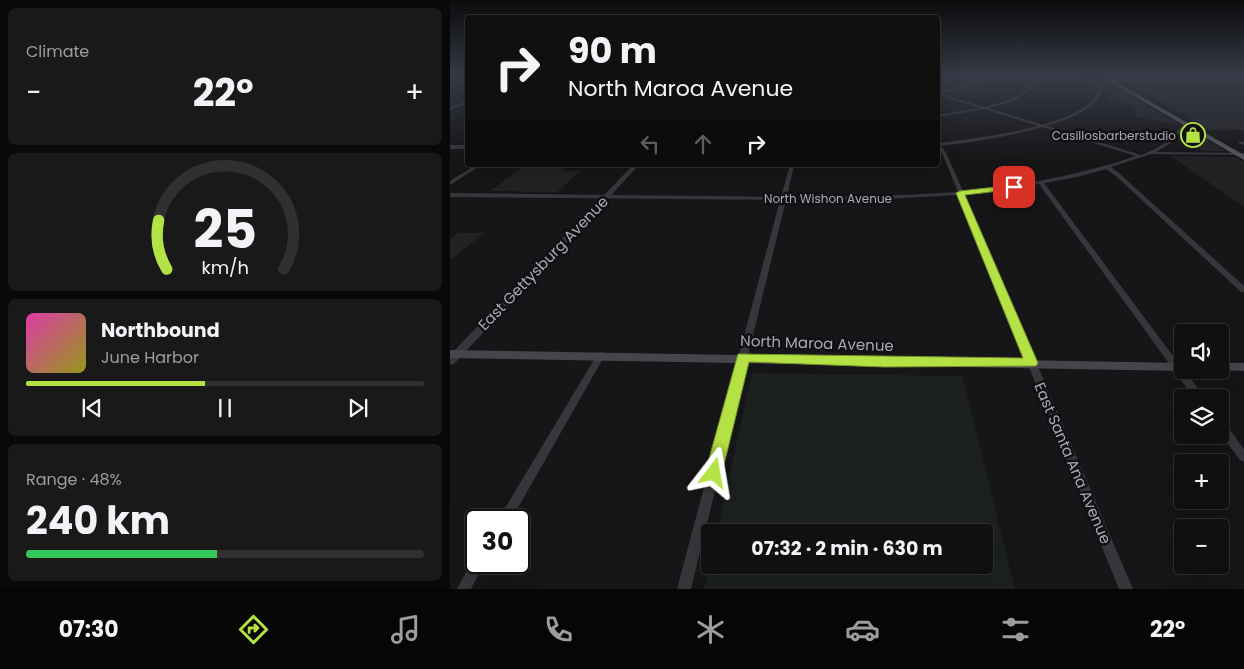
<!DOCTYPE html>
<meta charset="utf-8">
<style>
:root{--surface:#101011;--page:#19191a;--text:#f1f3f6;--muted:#9c9d9f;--line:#303031;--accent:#b4e143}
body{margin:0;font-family:Poppins,sans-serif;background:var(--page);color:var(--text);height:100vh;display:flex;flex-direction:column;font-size:19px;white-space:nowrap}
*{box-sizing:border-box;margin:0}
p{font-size:16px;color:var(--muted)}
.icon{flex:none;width:28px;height:28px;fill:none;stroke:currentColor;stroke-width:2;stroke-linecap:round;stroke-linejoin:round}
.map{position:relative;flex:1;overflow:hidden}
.sheet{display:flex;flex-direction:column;gap:8px;padding:8px;background:#090909;width:450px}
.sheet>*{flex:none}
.guide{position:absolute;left:15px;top:15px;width:475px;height:152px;border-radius:5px;box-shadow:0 5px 20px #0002,0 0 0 1px var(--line);background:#101011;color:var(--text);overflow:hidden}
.controls{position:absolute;left:724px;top:324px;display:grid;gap:10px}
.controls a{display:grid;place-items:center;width:55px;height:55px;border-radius:5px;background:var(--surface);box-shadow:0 5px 20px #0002,0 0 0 1px var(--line);font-size:25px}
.speed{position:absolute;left:15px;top:509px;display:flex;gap:10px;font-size:25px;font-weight:700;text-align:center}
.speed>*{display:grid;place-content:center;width:65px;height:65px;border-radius:50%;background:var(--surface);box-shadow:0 5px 20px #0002,0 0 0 1px var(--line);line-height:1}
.speed .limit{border:2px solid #111;border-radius:8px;background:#fff;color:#111}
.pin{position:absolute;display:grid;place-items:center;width:42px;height:42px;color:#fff;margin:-21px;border-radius:10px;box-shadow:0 2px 8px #0006}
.me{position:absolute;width:55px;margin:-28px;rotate:14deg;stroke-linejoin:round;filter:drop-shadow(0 0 4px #0008)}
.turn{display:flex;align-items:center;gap:18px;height:105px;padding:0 20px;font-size:22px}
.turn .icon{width:65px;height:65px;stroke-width:2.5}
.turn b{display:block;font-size:35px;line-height:42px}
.lanes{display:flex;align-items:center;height:48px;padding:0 20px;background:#0003;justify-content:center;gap:25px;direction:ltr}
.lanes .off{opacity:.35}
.big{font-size:38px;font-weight:700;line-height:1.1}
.sheet .widget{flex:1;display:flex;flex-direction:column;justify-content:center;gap:8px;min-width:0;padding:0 18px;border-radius:8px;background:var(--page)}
.sheet .dial{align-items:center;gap:0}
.dial svg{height:130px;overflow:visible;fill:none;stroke:var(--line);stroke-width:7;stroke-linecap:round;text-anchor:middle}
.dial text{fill:var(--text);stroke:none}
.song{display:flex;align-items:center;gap:15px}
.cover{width:60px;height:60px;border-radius:8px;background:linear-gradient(135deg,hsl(320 70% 55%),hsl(60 70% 35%))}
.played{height:5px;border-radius:2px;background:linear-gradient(90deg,var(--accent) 45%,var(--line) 45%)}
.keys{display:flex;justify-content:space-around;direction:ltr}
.heat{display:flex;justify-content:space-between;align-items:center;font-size:28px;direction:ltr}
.charge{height:8px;border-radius:4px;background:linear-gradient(90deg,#34c759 48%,var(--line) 0)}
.trip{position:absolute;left:251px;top:524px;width:292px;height:50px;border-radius:5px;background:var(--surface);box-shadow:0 5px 20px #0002,0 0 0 1px var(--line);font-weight:700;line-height:50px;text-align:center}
.tab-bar{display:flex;height:80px;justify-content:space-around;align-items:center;background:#060607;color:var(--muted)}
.tab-bar .icon{width:35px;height:35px}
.tab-bar .on{color:var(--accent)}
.tab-bar b{font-size:22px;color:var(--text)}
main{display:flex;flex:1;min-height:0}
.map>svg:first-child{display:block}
.built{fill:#232124}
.green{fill:#1c2120}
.building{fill:#272528;stroke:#312f33}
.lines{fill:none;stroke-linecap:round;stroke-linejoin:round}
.minor{fill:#39363b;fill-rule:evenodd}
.tertiary{fill:#39363b;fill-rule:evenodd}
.secondary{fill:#47454b;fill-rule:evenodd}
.primary{fill:#56535a;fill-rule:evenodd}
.route{fill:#b4e143;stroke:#75922c}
.labels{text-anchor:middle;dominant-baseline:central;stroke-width:5;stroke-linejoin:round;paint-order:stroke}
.far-poi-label{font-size:12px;fill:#aca8b6;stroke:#111012;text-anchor:end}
.far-street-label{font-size:12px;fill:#aca8b6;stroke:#111012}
.street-label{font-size:15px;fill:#aca8b6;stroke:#111012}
</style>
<main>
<section class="sheet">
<div class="widget"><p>Climate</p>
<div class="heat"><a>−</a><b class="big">22°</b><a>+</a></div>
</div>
<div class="widget dial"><svg viewBox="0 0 100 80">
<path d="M14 69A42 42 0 1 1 86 69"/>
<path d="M14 69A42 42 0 0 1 9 39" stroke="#b4e143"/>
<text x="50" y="56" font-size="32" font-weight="700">25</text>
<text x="50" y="72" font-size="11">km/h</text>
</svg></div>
<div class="widget">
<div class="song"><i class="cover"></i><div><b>Northbound</b><p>June Harbor</p></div></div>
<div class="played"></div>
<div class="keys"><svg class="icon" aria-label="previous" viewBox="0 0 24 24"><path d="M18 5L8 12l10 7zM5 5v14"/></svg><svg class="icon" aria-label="pause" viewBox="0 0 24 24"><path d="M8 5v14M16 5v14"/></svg><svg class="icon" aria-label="next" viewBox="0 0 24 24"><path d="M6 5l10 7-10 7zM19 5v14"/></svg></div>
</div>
<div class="widget"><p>Range · 48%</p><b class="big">240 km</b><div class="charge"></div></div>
</section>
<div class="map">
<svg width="794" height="589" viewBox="0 0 794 589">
<rect width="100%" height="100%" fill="#161517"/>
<g class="built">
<path d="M676 83H794V130H760Z"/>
<path d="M660 88H667L730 125 686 117V111L681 104 658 101 661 95Z"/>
<path d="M734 131H741L776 151H753L731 137Z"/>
<path d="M721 156 786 157 794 162V207Z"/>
<path d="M76 165H117L111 171H130L107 192 40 191Z"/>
<path d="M8 233H34L3 258H0V239Z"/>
</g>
<path class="green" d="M302 373 512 376 565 589H254L260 562V565H535V532H267Z"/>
<path class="building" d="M746 119H794V130L786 126H758Z"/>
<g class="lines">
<g class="minor">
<path d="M526 78 529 79 527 83 491 94 534 107 556 101 569 95 579 88 586 79 588 80C576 98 558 104 538 108L691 155C707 149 720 142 730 128L743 127H744V129L732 130 722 142 706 152 794 153V155L701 154 661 167 670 174 794 286V292H791L666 176 656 169 627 177 594 183 732 368V370H734L755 398H744L589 184 514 194 683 589H669L509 195 434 199 336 200 241 589H227L330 200 0 197V193L331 197 340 165H344L337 197C394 197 451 196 508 192L493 155 488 147V144H490L497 155 513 191C572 186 630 175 686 156L534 109 488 117V115L530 108 488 95V93L525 81Z"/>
<path d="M18 100V103L0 110V108Z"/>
<path d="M789 141 794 142V145L789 143Z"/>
<path d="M26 165H31L0 185V181Z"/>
<path d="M151 352 154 353 155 355 61 520H48L148 353Z"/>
<path d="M770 421 774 422 794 449V462L790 460 770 433Z"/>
<path d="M24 557H26V562H35L21 589H7Z"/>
</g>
<g class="tertiary">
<path d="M643 80 653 89C650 93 648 99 645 102 623 128 522 143 488 146V143C528 138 610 129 641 102 644 99 647 93 649 89L641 81Z"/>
<rect x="0" y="145" width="18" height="4"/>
<path d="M183 165H189L4 364 0 365V355Z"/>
</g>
<g class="secondary">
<path d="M488 78 658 79 660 80H488Z"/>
<path d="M0 350 732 363V370H736L732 371 0 358Z"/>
<path d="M770 363H794V371L766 370H770Z"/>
</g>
<path class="primary" d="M651 77 659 79H794V81H664L794 155V160Z"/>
</g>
<linearGradient id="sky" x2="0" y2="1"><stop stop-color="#0c0c0d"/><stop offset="0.48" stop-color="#363b47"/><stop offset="1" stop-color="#363b47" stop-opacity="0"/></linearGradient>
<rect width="794" height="159" fill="url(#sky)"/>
<path class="route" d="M564 185 566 186V189L515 195 588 363 586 366 434 367 299 362 272 473 270 479 264 481 258 479 255 473 288 354 573 358 506 193 510 191Z"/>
<defs>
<symbol id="shop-ring" viewBox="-11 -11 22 22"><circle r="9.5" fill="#111012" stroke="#b4e143" stroke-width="1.5"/><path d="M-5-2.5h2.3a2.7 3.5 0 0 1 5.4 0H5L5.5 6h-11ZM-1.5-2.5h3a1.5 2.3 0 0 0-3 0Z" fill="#b4e143"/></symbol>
</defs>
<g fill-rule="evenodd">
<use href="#shop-ring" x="729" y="121" width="28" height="28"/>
</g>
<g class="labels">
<g class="far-poi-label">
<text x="726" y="135">Casillosbarberstudio</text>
</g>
<g class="far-street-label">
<text x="378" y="198">North Wishon Avenue</text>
</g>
<g class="street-label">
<text transform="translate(93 263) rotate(-46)">East Gettysburg Avenue</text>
<text transform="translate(367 343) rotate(2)">North Maroa Avenue</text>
<text transform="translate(623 463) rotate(67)">East Santa Ana Avenue</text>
</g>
</g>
</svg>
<div class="controls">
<a><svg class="icon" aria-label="sound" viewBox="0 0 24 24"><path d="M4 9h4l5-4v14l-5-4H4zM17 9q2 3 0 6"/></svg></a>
<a><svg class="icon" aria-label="layers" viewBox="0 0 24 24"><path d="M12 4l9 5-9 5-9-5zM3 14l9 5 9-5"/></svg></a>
<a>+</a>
<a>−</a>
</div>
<div class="speed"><div class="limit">30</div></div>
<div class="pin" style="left:564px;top:187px;background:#d93025"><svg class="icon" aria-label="arrive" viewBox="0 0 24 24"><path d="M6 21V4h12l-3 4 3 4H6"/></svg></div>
<svg class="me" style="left:264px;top:473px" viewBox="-20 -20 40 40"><path d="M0-17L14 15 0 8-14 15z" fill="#b4e143" stroke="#fff" stroke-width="4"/></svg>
<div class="trip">07:32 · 2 min · 630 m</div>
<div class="guide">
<div class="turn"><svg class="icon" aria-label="right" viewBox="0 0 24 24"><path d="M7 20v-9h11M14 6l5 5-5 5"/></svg><div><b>90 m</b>North Maroa Avenue</div></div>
<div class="lanes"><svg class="icon off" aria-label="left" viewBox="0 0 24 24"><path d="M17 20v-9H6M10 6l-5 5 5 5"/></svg><svg class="icon off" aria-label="ahead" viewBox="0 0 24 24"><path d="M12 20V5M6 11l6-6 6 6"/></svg><svg class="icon" aria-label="right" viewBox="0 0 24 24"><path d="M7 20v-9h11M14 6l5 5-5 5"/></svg></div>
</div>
</div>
</main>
<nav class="tab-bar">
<b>07:30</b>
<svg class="icon on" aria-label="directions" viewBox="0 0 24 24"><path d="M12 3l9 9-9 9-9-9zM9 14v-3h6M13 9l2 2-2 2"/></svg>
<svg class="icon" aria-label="music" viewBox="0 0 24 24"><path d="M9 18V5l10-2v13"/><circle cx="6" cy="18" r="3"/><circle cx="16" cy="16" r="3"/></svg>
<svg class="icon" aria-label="phone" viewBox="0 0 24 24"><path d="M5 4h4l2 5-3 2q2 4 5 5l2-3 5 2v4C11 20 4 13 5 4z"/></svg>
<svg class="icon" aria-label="climate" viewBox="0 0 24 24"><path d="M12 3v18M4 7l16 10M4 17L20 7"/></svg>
<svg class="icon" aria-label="car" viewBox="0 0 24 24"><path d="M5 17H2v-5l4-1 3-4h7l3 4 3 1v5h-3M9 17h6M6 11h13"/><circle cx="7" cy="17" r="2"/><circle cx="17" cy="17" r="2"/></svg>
<svg class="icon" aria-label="filters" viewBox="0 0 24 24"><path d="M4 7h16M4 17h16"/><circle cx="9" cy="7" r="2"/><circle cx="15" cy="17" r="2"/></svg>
<b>22°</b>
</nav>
